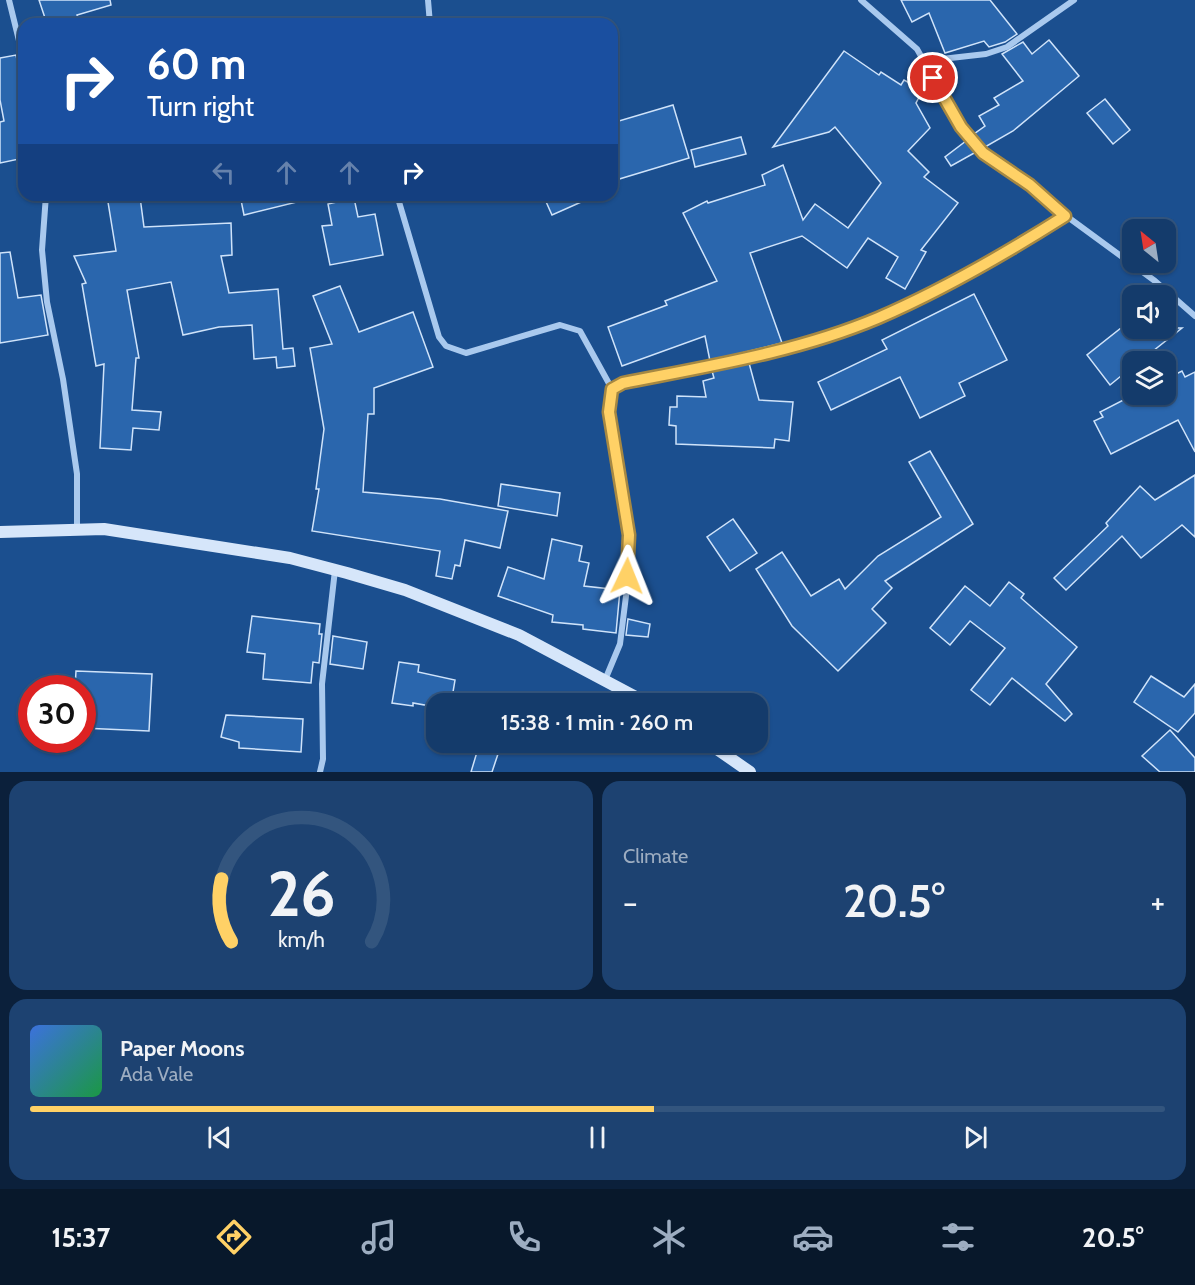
<!DOCTYPE html>
<meta charset="utf-8">
<style>
:root{--surface:#143b6b;--page:#1d4271;--text:#f1f3f6;--muted:#9dadc1;--line:#33557e;--accent:#ffd166}
body{margin:0;font-family:Cabin,sans-serif;background:var(--page);color:var(--text);height:100vh;display:flex;flex-direction:column;font-size:22px;white-space:nowrap}
*{box-sizing:border-box;margin:0}
p{font-size:20px;color:var(--muted)}
.icon{flex:none;width:33px;height:33px;fill:none;stroke:currentColor;stroke-width:2;stroke-linecap:round;stroke-linejoin:round}
.map{position:relative;height:772px;overflow:hidden}
.sheet{display:flex;flex-direction:column;gap:9px;padding:9px;background:#0b203b;flex:1}
.sheet>*{flex:none}
.top-card{position:absolute;left:18px;top:18px;width:600px;height:183px;border-radius:18px;box-shadow:0 2px 4px #0004,0 0 0 2px var(--line);background:#1a4fa0;color:#fff;overflow:hidden}
.needle{width:39px;rotate:330deg}
.controls{position:absolute;left:1122px;top:219px;display:grid;gap:12px}
.controls a{display:grid;place-items:center;width:54px;height:54px;border-radius:12px;background:var(--surface);box-shadow:0 2px 4px #0004,0 0 0 2px var(--line);font-size:30px}
.speed{position:absolute;left:18px;top:675px;display:flex;gap:12px;font-size:30px;font-weight:700;text-align:center}
.speed>*{display:grid;place-content:center;width:78px;height:78px;border-radius:50%;background:var(--surface);box-shadow:0 2px 4px #0004,0 0 0 2px var(--line);line-height:1}
.speed .limit{border:9px solid #d22;background:#fff;color:#111}
.pin{position:absolute;display:grid;place-items:center;width:51px;height:51px;color:#fff;margin:-26px;border:3px solid #fff;border-radius:50%;box-shadow:0 2px 6px #0007}
.me{position:absolute;width:66px;margin:-33px;rotate:2deg;stroke-linejoin:round;filter:drop-shadow(0 0 4px #0008)}
.turn{display:flex;align-items:center;gap:21px;height:126px;padding:0 30px;font-size:27px}
.turn .icon{width:78px;height:78px;stroke-width:2.5}
.turn b{display:block;font-size:42px;line-height:51px}
.lanes{display:flex;align-items:center;height:57px;padding:0 30px;background:#0003;justify-content:center;gap:30px;direction:ltr}
.lanes .off{opacity:.35}
.big{font-size:45px;font-weight:600;line-height:1.1}
.sheet .widget{flex:1;display:flex;flex-direction:column;justify-content:center;gap:9px;min-width:0;padding:0 21px;border-radius:18px;background:var(--page)}
.sheet .dial{align-items:center;gap:0}
.dial svg{height:156px;overflow:visible;fill:none;stroke:var(--line);stroke-width:7;stroke-linecap:round;text-anchor:middle}
.dial text{fill:var(--text);stroke:none}
.song{display:flex;align-items:center;gap:18px}
.cover{width:72px;height:72px;border-radius:9px;background:linear-gradient(135deg,hsl(220 70% 55%),hsl(140 70% 35%))}
.played{height:6px;border-radius:3px;background:linear-gradient(90deg,var(--accent) 55%,var(--line) 55%)}
.keys{display:flex;justify-content:space-around;direction:ltr}
.heat{display:flex;justify-content:space-between;align-items:center;font-size:33px;direction:ltr}
.sheet .tiles{flex:1;display:grid;gap:9px;grid-template-columns:1fr 1fr}
.widget:last-child{grid-column:span 2}
.trip{position:absolute;left:426px;top:693px;width:342px;height:60px;border-radius:18px;background:var(--surface);box-shadow:0 2px 4px #0004,0 0 0 2px var(--line);font-weight:600;line-height:60px;text-align:center}
.tabs{display:flex;height:96px;justify-content:space-around;align-items:center;background:#08182b;color:var(--muted)}
.tabs .icon{width:42px;height:42px}
.tabs .current{color:var(--accent)}
.tabs b{font-size:27px;color:var(--text)}
.map>svg:first-child{display:block}
.building{fill:#2a66ad;stroke:#cfe3fa;stroke-width:1.5}
.lines{fill:none;stroke-linecap:round;stroke-linejoin:round}
.street{stroke:#a9c9ee;stroke-width:6}
.secondary{stroke:#d6e6fa;stroke-width:12}
.route-casing{stroke:#a68842;stroke-width:15}
.route{stroke:#ffd166;stroke-width:10}
</style>
<div class="map">
<svg width="1195" height="772" viewBox="0 0 1195 772">
<rect width="100%" height="100%" fill="#1b4f8f"/>
<g class="building">
<path d="M39 0H110L111 5 77 15 80 24H47Z"/>
<path d="M901 0H990L1017 34 1005 42 989 47 984 41 945 53 929 13 912 22Z"/>
<path d="M1049 40 1079 76 1013 131 985 147 974 134 985 126 979 116 999 105 994 98 1023 81 1002 54 1023 42 1032 54Z"/>
<path d="M844 51 879 75 881 72 901 85 904 80 923 90 916 103 930 128 908 151 929 172 924 177 958 203 921 250 926 252 905 289 886 278 898 257 868 238 847 268 802 236 750 253 782 343 710 361 705 336 622 366 608 327 667 305 665 301 717 281 683 213 707 201 708 203 765 185 762 175 783 165 803 220 815 204 848 228 881 183 835 127 829 132 773 147Z"/>
<path d="M16 55 24 91V158L0 163V122L4 121 0 100V58Z"/>
<path d="M1105 99 1130 130 1113 144 1087 113Z"/>
<path d="M673 105 689 158 616 180 612 166V123Z"/>
<path d="M741 137 746 154 695 167 691 150Z"/>
<path d="M966 141 976 152 951 166 945 157Z"/>
<path d="M240 195H296L297 202 244 215Z"/>
<path d="M543 195H597L552 215Z"/>
<path d="M140 197 144 227 231 223 232 255 221 256 229 293 278 289 283 349 293 348 295 366 277 368 276 357 254 359 252 325 219 327 183 335 171 282 127 290 139 358H136L132 410 161 412 159 430 133 428 131 450 100 448 104 364 96 366 82 284 86 283 74 256 116 251 108 202Z"/>
<path d="M354 198 358 217 375 214 383 255 330 265 322 226 332 225 328 204Z"/>
<path d="M10 252 18 298 41 295 48 335 0 343V253Z"/>
<path d="M340 286 359 332 413 312 433 367 374 388V414H368L363 492 440 499 508 511 500 548 465 540 460 566 455 565 452 579 436 576 440 551 312 531 319 489H316L324 429 310 348 332 344 313 296Z"/>
<path d="M974 294 1007 360 959 383 965 396 920 418 900 377 831 410 818 382 887 349 882 340Z"/>
<path d="M1121 328H1182L1139 362H1132V367L1110 385 1087 355Z"/>
<path d="M749 363 759 400 793 402 789 441 775 439 774 448 676 444V426L669 425 670 407H677V396L706 397 703 381 714 378 712 371Z"/>
<path d="M1182 371 1185 377 1195 372V452L1178 420 1111 454 1094 421 1103 417 1100 412 1135 394H1166V379Z"/>
<path d="M930 451 973 524 885 581 892 588 872 609 886 623 838 671 792 626 756 569 782 552 811 596 839 579 845 589 878 556 941 517 909 462Z"/>
<path d="M1195 475V537L1182 525 1141 558 1122 536 1066 590 1054 578 1108 526 1106 523 1140 486 1155 500Z"/>
<path d="M501 484 560 493 557 516 498 506Z"/>
<path d="M733 519 757 553 730 571 707 537Z"/>
<path d="M552 539 582 546 579 561 589 563 584 586 620 590 616 633 583 629V625L552 622 553 615 498 596 508 567 544 579Z"/>
<path d="M1009 582 1024 594 1021 598 1077 647 1046 684 1072 714 1065 721 1012 678 990 705 971 690 1005 648 970 621 950 645 930 628 965 586 990 606Z"/>
<path d="M252 616 320 624 319 634H322L319 663 313 662 311 683 263 679 265 654 247 652Z"/>
<path d="M628 619 650 624 648 637 626 635Z"/>
<path d="M333 636 367 642 363 669 330 664Z"/>
<path d="M399 662 419 665 418 672 455 680 451 704H436V707L413 703V706L392 703Z"/>
<path d="M76 671 152 674 149 731 82 728V688H75Z"/>
<path d="M1151 676 1184 697 1195 684V713L1178 732 1134 702Z"/>
<path d="M226 715 303 719 301 752 239 748V742L221 737Z"/>
<path d="M1170 730 1195 758V772H1160L1142 756Z"/>
<path d="M480 742H502L492 772H471Z"/>
</g>
<g class="lines">
<g class="street">
<path d="M9 0 24 61"/>
<path d="M428 0 430 24"/>
<path d="M861 0 917 49 961 127 983 153 1031 185 1065 215 1155 281 1195 316"/>
<path d="M924 61 986 54 1007 47 1074 0"/>
<path d="M46 195 42 250 47 302 63 379 77 474V531"/>
<path d="M397 195 439 337 446 346 466 353 560 325 580 331 612 389"/>
<path d="M605 680 620 644 626 596 629 535 609 412 612 389 623 383C709 367 797 352 878 318 943 290 1005 254 1065 215"/>
<path d="M320 772 323 759 322 684 335 570"/>
</g>
<g class="secondary">
<path d="M0 532 104 529 290 558 347 573 405 590 519 635 649 704"/>
<path d="M707 742 750 772"/>
</g>
</g>
<g class="lines">
<defs>
<path id="route" d="M627 576 629 535 609 412 612 389 623 383C709 366 797 352 878 318 943 290 1005 254 1065 216L1030 185 983 153 961 127 933 78"/>
</defs>
<use href="#route" class="route-casing"/>
<use href="#route" class="route"/>
</g>
</svg>
<div class="controls">
<a><svg class="needle" viewBox="-14 -14 28 28"><path d="M0-13l5 13h-10z" fill="#e53935"/><path d="M0 13l5-13h-10z" fill="#9dadc1"/></svg></a>
<a><svg class="icon" aria-label="sound" viewBox="0 0 24 24"><path d="M4 9h4l5-4v14l-5-4H4zM17 9q2 3 0 6"/></svg></a>
<a><svg class="icon" aria-label="layers" viewBox="0 0 24 24"><path d="M12 4l9 5-9 5-9-5zM3 14l9 5 9-5"/></svg></a>
</div>
<div class="speed"><div class="limit">30</div></div>
<div class="pin" style="left:933px;top:78px;background:#d93025"><svg class="icon" aria-label="arrive" viewBox="0 0 24 24"><path d="M6 21V4h12l-3 4 3 4H6"/></svg></div>
<svg class="me" style="left:627px;top:576px" viewBox="-20 -20 40 40"><path d="M0-17L14 15 0 8-14 15z" fill="#ffd166" stroke="#fff" stroke-width="4"/></svg>
<div class="trip">15:38 · 1 min · 260 m</div>
<div class="top-card">
<div class="turn"><svg class="icon" aria-label="right" viewBox="0 0 24 24"><path d="M7 20v-9h11M14 6l5 5-5 5"/></svg><div><b>60 m</b>Turn right</div></div>
<div class="lanes"><svg class="icon off" aria-label="left" viewBox="0 0 24 24"><path d="M17 20v-9H6M10 6l-5 5 5 5"/></svg><svg class="icon off" aria-label="ahead" viewBox="0 0 24 24"><path d="M12 20V5M6 11l6-6 6 6"/></svg><svg class="icon off" aria-label="ahead" viewBox="0 0 24 24"><path d="M12 20V5M6 11l6-6 6 6"/></svg><svg class="icon" aria-label="right" viewBox="0 0 24 24"><path d="M7 20v-9h11M14 6l5 5-5 5"/></svg></div>
</div>
</div>
<section class="sheet">
<div class="tiles">
<div class="widget dial"><svg viewBox="0 0 100 80">
<path d="M14 69A42 42 0 1 1 86 69"/>
<path d="M14 69A42 42 0 0 1 9 37" stroke="#ffd166"/>
<text x="50" y="56" font-size="32" font-weight="700">26</text>
<text x="50" y="72" font-size="11">km/h</text>
</svg></div>
<div class="widget"><p>Climate</p>
<div class="heat"><a>−</a><b class="big">20.5°</b><a>+</a></div>
</div>
<div class="widget">
<div class="song"><i class="cover"></i><div><b>Paper Moons</b><p>Ada Vale</p></div></div>
<div class="played"></div>
<div class="keys"><svg class="icon" aria-label="previous" viewBox="0 0 24 24"><path d="M18 5L8 12l10 7zM5 5v14"/></svg><svg class="icon" aria-label="pause" viewBox="0 0 24 24"><path d="M8 5v14M16 5v14"/></svg><svg class="icon" aria-label="next" viewBox="0 0 24 24"><path d="M6 5l10 7-10 7zM19 5v14"/></svg></div>
</div>
</div>
</section>
<nav class="tabs">
<b>15:37</b>
<svg class="icon current" aria-label="directions" viewBox="0 0 24 24"><path d="M12 3l9 9-9 9-9-9zM9 14v-3h6M13 9l2 2-2 2"/></svg>
<svg class="icon" aria-label="music" viewBox="0 0 24 24"><path d="M9 18V5l10-2v13"/><circle cx="6" cy="18" r="3"/><circle cx="16" cy="16" r="3"/></svg>
<svg class="icon" aria-label="phone" viewBox="0 0 24 24"><path d="M5 4h4l2 5-3 2q2 4 5 5l2-3 5 2v4C11 20 4 13 5 4z"/></svg>
<svg class="icon" aria-label="climate" viewBox="0 0 24 24"><path d="M12 3v18M4 7l16 10M4 17L20 7"/></svg>
<svg class="icon" aria-label="car" viewBox="0 0 24 24"><path d="M5 17H2v-5l4-1 3-4h7l3 4 3 1v5h-3M9 17h6M6 11h13"/><circle cx="7" cy="17" r="2"/><circle cx="17" cy="17" r="2"/></svg>
<svg class="icon" aria-label="filters" viewBox="0 0 24 24"><path d="M4 7h16M4 17h16"/><circle cx="9" cy="7" r="2"/><circle cx="15" cy="17" r="2"/></svg>
<b>20.5°</b>
</nav>
